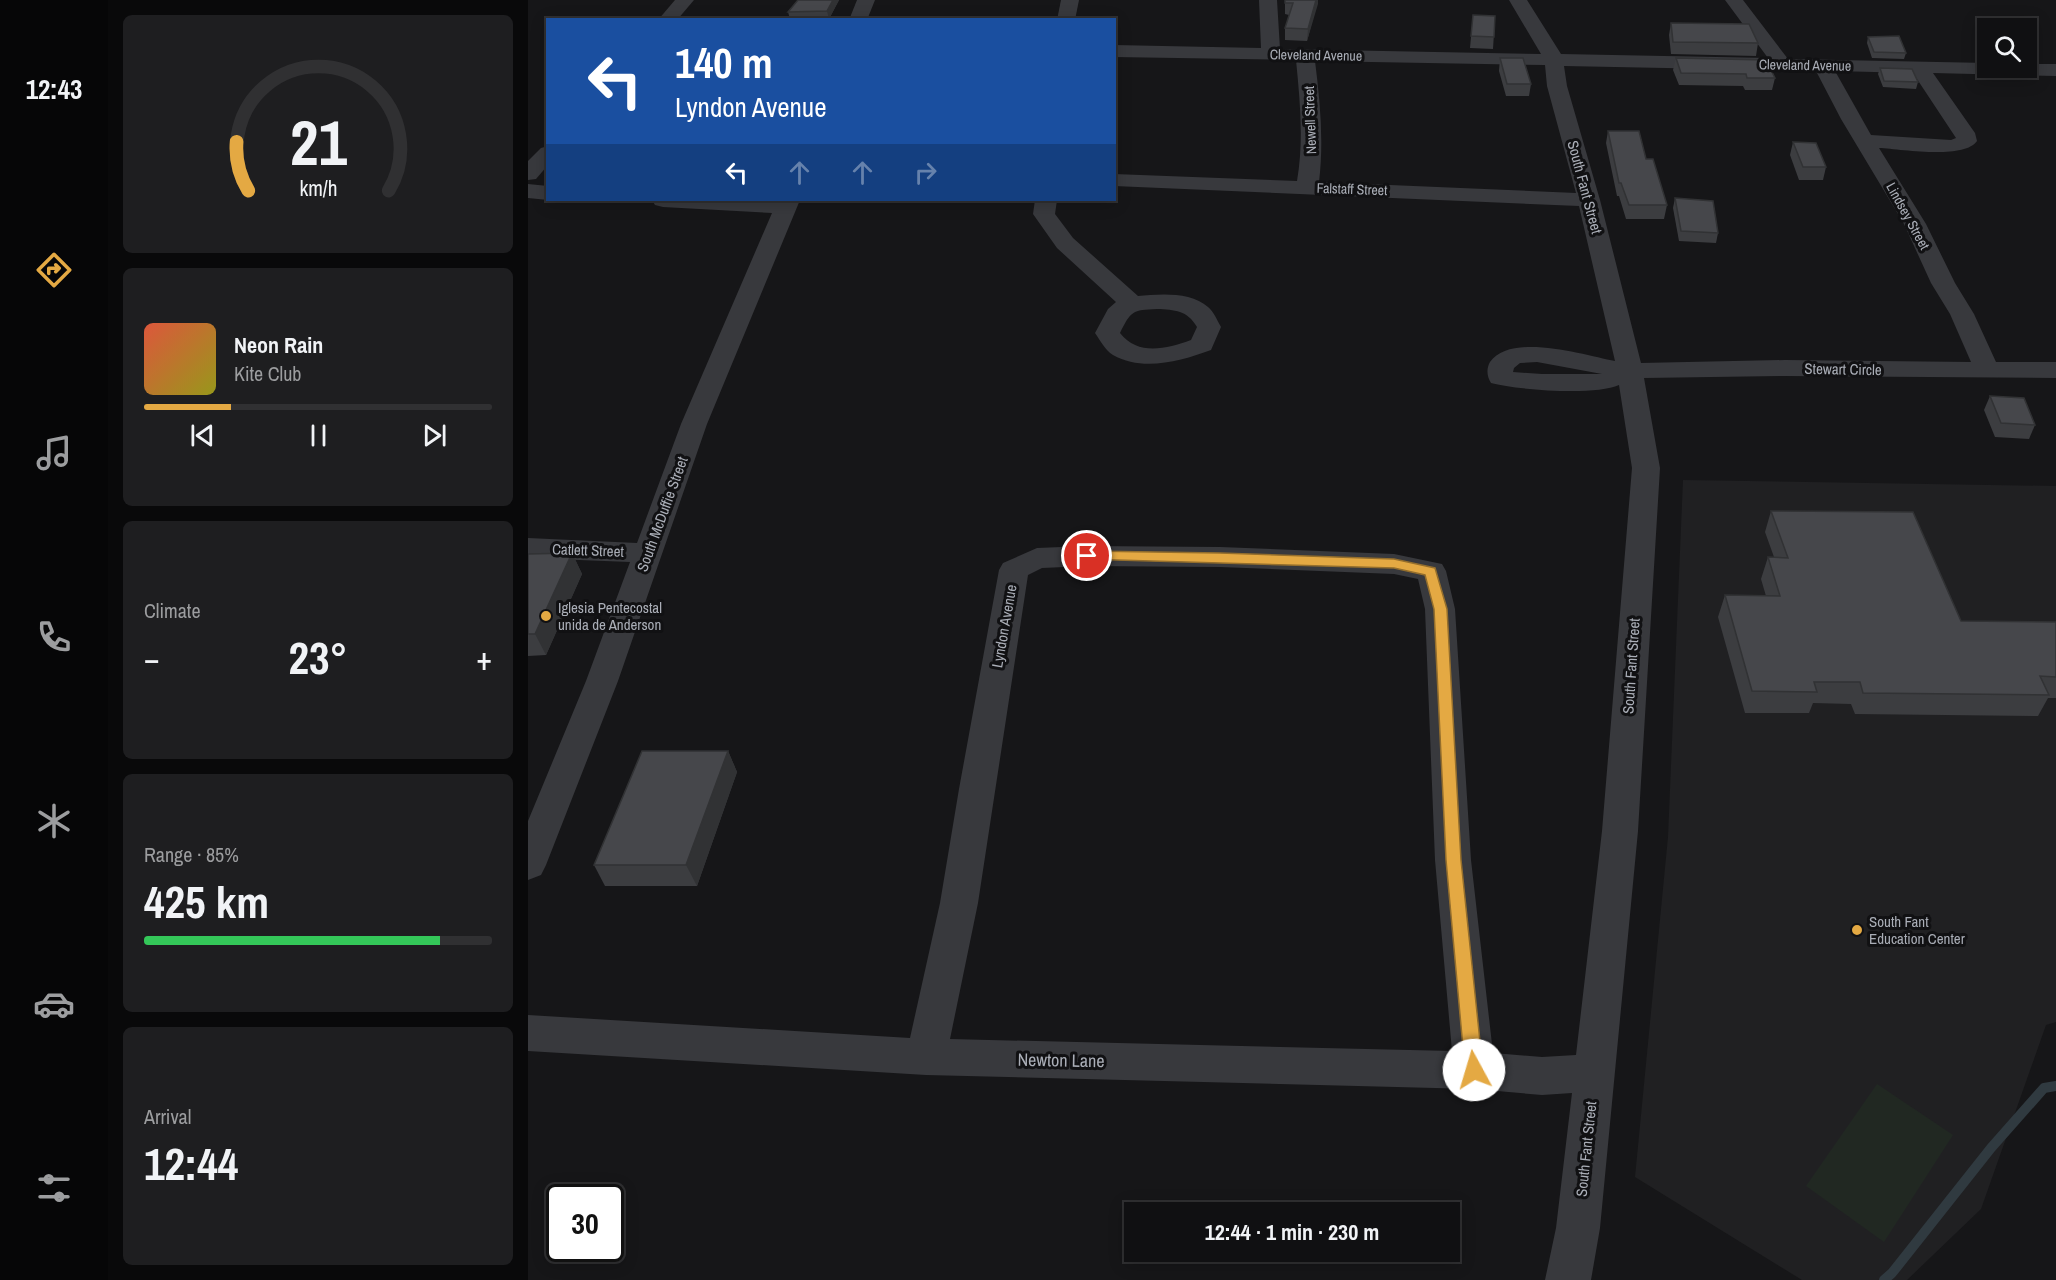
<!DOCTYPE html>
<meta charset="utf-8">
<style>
:root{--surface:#101012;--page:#1e1e20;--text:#f1f3f6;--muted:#9c9d9f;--line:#303032;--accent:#e4a943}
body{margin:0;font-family:"Archivo Narrow",sans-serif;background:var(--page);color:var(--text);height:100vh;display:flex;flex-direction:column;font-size:22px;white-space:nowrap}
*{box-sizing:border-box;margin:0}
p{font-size:20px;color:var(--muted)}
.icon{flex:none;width:33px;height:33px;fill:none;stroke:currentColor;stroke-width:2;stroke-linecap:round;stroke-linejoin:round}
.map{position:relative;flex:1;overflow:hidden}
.sheet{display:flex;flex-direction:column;gap:15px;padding:15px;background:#09090a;width:420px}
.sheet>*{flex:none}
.guide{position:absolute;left:18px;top:18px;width:570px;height:183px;border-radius:0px;box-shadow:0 3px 15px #0003,0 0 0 2px var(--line);background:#1a4fa0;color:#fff;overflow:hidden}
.controls{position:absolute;left:1449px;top:18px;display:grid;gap:12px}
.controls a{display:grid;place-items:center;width:60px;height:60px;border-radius:0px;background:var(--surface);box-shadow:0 3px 15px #0003,0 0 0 2px var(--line);font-size:30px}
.speed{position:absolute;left:18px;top:1184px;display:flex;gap:12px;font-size:30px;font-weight:700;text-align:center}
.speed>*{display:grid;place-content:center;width:78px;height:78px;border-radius:50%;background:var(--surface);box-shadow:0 3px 15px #0003,0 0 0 2px var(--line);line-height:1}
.speed .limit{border:3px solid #111;border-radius:9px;background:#fff;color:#111}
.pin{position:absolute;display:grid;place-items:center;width:51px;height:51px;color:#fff;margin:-26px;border:3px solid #fff;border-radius:50%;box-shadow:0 2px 6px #0007}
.me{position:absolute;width:66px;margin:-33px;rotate:354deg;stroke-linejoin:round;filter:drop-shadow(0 0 4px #0008)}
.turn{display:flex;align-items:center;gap:21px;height:126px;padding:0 30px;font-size:27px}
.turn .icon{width:78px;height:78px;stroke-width:2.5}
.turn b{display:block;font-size:42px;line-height:51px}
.lanes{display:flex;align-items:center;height:57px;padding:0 30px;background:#0003;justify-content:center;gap:30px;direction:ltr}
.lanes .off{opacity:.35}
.big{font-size:45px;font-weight:700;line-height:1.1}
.sheet .widget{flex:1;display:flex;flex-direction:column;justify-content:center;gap:9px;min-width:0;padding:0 21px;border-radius:9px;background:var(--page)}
.sheet .dial{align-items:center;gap:0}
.dial svg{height:156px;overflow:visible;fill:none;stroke:var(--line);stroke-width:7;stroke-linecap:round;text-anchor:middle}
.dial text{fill:var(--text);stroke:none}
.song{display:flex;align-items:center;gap:18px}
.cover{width:72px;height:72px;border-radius:9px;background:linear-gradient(135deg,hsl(10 70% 55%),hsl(60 70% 35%))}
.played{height:6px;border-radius:3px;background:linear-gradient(90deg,var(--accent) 25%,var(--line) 25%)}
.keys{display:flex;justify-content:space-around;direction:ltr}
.heat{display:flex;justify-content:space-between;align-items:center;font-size:33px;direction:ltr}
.charge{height:9px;border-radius:4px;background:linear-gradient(90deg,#34c759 85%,var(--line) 0)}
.trip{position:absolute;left:596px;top:1202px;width:336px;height:60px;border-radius:0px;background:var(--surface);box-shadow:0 3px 15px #0003,0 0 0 2px var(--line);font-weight:700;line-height:60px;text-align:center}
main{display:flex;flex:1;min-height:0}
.menu{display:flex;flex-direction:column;width:108px;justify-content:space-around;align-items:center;background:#060607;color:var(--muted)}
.menu .icon{width:42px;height:42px}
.menu .active{color:var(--accent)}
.menu b{font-size:27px;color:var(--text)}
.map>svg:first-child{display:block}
.built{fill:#202022}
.green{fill:#212822}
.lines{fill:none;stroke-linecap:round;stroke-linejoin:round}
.stream{stroke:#303a40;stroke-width:10}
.minor{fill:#38393d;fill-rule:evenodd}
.wall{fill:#3c3d40}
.shaded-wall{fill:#313234}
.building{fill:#46474b;stroke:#313234;stroke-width:1.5}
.route{fill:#e4a943;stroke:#946e2c;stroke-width:1.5}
.poi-dot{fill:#e4a943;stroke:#111113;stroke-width:2}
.labels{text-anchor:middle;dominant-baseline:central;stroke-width:6;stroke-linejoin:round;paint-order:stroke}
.far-street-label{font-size:14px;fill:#aaaeb7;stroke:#111113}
.street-label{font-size:15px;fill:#aaaeb7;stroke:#111113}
.poi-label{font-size:15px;fill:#aaaeb7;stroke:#111113;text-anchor:start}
.near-street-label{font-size:18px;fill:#aaaeb7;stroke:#111113}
</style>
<main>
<nav class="menu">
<b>12:43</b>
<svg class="icon active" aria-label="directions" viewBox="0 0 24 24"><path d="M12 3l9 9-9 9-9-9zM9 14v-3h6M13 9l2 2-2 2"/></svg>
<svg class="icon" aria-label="music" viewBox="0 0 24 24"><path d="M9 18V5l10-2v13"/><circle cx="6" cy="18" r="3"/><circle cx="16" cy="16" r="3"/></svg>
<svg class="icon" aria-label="phone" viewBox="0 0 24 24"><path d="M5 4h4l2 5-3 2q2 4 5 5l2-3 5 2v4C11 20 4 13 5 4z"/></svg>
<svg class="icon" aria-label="climate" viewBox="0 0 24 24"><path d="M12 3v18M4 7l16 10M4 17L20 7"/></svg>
<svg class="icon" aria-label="car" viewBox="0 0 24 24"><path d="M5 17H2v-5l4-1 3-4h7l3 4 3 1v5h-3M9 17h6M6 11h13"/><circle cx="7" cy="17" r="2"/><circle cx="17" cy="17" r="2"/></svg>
<svg class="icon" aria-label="filters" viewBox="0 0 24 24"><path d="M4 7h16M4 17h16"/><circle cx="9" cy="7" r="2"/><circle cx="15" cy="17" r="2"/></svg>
</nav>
<section class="sheet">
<div class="widget dial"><svg viewBox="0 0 100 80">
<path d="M14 69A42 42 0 1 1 86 69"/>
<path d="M14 69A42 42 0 0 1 8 44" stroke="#e4a943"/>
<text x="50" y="56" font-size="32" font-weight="700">21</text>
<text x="50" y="72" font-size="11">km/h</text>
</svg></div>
<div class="widget">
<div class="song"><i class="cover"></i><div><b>Neon Rain</b><p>Kite Club</p></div></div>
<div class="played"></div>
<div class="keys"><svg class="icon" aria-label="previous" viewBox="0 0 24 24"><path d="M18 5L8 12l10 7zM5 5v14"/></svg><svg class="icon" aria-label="pause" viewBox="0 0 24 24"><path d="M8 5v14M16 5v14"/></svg><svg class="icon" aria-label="next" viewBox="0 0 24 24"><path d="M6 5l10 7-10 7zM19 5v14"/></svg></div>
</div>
<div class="widget"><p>Climate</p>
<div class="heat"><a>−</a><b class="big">23°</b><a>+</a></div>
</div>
<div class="widget"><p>Range · 85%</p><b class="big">425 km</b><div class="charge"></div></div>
<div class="widget"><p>Arrival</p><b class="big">12:44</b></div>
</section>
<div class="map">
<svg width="1528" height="1280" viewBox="0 0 1528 1280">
<rect width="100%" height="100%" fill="#161618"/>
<path class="built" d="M1155 480 1528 486V1022L1518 1025 1453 1209 1379 1280H1274L1107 1177 1140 837Z"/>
<path class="green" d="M1349 1084 1425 1135 1356 1242 1278 1186Z"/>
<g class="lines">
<path class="stream" d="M1356 1280 1364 1273 1463 1148 1516 1088 1528 1086"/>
<g class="minor">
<path d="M147 0H166L149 20H130Z"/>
<path d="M329 0H347L339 20H321Z"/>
<path d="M533 0H551L547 20H529Z"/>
<path d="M731 0H749L752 49 1013 54 981 0H999L1033 54 1240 58 1197 0H1215L1260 59 1460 63V68H1498V64H1528V76L1405 73 1447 133 1449 141C1436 160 1373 149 1351 148L1398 224 1427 283 1446 314 1468 362H1528V378L1257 376 1116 378 1132 468 1110 831 1072 1228 1063 1280H1017L1028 1228 1044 1093 1014 1095 946 1089 398 1075 0 1051V1015L382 1038 412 903 431 789 471 570 475 563 509 548 559 546 692 547 866 554 914 564 918 571 927 609 943 860 965 1053 1014 1057 1048 1055 1074 831 1104 468 1091 385C1067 396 990 390 963 383 959 377 958 369 962 362 983 332 1057 355 1087 361L1051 206 586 186V174L769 181C776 141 772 101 768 60L586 57V45L733 48ZM787 61 1017 65 1019 86 1048 193 791 182C796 141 792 101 787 61ZM1036 66 1288 71 1313 119 1376 224 1403 283 1422 314 1443 362 1257 360 1113 363 1072 200 1039 86ZM1307 71 1385 73 1428 138 1423 140 1343 135ZM1009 362 1074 374H1014L985 372 986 368 992 363ZM559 566 692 567 866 574 890 579 897 609 907 860 924 1051 422 1039 450 903 500 575 514 568Z"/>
<path d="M20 146V165L8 179 0 180V161L13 148Z"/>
<path d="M0 184 20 186V200L0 198Z"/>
<path d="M124 200H272L179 424 90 681 18 865 13 875 0 880V821L58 681 102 562 0 558V538L109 543 153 424 244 213 135 207 127 205Z"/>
<path d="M507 200H529L527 214 545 238 610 296C630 294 663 291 680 307 686 312 689 320 693 327L683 350C653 361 615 372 585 355 577 350 572 340 567 333L580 309 588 302 529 248 505 214ZM629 309C647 310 659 310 669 327L663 340C638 349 610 356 592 333 603 311 604 310 629 309Z"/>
</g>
</g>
<g class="wall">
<path d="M270 0H311L301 19H262L260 12Z"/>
<path d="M757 0H790L779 41 757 40V28L761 15 757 14Z"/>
<path d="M945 15 967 16 965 49 942 48Z"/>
<path d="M1143 23 1230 43 1228 56 1143 54 1141 35Z"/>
<path d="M1340 37 1378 53 1376 59 1344 58 1339 43Z"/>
<path d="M972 58 1003 84 1001 96H978L971 71Z"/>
<path d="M1148 58 1247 78 1244 90H1217L1215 86 1151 85 1145 70Z"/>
<path d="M1352 68 1390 82 1388 89 1355 87 1350 74Z"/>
<path d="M1080 131 1118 159 1139 205 1136 219H1098L1091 196H1089L1078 143Z"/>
<path d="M1265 142 1298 167 1295 180H1271L1262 155Z"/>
<path d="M1147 198 1190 233 1188 243 1151 241 1145 208Z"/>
<path d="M1462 396 1507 425 1501 439 1467 437 1456 410Z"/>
<path d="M1243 511 1433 621 1528 622V698H1520L1510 716 1327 714 1323 704 1285 703 1281 713H1217L1190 617 1197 595 1238 596 1233 579 1240 557H1246L1237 532Z"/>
<path d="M44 553 54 574 18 655 0 656V554Z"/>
<path d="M200 751 209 772 169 886H77L66 865Z"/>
</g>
<g class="shaded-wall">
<path d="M305 0H311L301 19 299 11Z"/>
<path d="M788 0H790V4L779 41 780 29Z"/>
<path d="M44 553 54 574 18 655 7 634Z"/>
<path d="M200 751 209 772 169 886 158 865Z"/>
</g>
<g class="building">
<path d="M270 0H305L299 11 260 12Z"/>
<path d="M757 0H788L780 29 757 28 765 3H757Z"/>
<path d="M945 15 967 16 966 37 943 36Z"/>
<path d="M1143 23 1221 24 1230 43 1145 42Z"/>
<path d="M1371 36 1378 53 1346 52 1340 37Z"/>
<path d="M972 58H995L1003 84H979Z"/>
<path d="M1148 58 1238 60 1247 78H1219L1218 74 1153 73Z"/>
<path d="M1352 68 1384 69 1390 82 1356 81Z"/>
<path d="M1080 131H1111L1118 159H1125L1139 205H1101L1093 183H1091Z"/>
<path d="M1265 142 1288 143 1298 167H1275Z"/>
<path d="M1147 198 1185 201 1190 233 1153 231Z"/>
<path d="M1462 396 1496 398 1507 425 1473 423Z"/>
<path d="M1243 511 1385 512 1433 621 1528 622V677L1512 676 1521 695 1335 693 1332 682H1286L1289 692 1224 691 1197 595 1252 596 1240 557 1260 558Z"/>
<path d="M44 553 7 634H0V554Z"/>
<path d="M114 751H200L158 865H66Z"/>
</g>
<path class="route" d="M559 551 692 553 866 559 907 568 919 609 933 860 955 1070 952 1076 946 1078 940 1076 937 1070 918 860 906 609 897 575 866 568 554 559 552 556 554 553Z"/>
<g class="poi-dot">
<circle cx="18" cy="616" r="6"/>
<circle cx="1329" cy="930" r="6"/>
</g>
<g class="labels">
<g class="far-street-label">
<text transform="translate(788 55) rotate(1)">Cleveland Avenue</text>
<text transform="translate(1277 65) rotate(1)">Cleveland Avenue</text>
<text transform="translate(782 120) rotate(-92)">Newell Street</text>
<text transform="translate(824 189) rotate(2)">Falstaff Street</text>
<text transform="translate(1380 216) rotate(61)">Lindsey Street</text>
</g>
<g class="street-label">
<text transform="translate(1057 187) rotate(75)">South Fant Street</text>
<text transform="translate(1315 369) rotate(1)">Stewart Circle</text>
<text transform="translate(134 514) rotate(-70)">South McDuffie Street</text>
<text transform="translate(60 550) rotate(2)">Catlett Street</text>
<text transform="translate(476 626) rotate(-80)">Lyndon Avenue</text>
<text transform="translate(1103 666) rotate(-86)">South Fant Street</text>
<text transform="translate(1058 1149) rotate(-84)">South Fant Street</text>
</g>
<g class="poi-label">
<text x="30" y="607">Iglesia Pentecostal<tspan x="30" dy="17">unida de Anderson</tspan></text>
<text x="1341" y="921">South Fant<tspan x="1341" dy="17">Education Center</tspan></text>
</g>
<g class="near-street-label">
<text transform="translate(533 1060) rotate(1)">Newton Lane</text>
</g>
</g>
</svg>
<div class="controls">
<a><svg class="icon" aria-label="search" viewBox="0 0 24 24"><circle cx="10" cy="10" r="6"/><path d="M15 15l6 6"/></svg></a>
</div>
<div class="speed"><div class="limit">30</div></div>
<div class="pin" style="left:559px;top:556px;background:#d93025"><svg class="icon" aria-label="arrive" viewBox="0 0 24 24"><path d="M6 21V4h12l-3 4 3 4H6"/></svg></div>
<svg class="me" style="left:946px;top:1070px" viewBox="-20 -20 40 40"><circle r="19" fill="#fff"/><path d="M0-13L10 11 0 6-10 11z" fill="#e4a943"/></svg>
<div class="trip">12:44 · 1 min · 230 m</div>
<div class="guide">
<div class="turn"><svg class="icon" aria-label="left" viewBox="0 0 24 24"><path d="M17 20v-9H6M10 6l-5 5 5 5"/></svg><div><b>140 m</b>Lyndon Avenue</div></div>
<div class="lanes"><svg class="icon" aria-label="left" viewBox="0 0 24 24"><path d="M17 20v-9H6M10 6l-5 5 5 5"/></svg><svg class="icon off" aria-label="ahead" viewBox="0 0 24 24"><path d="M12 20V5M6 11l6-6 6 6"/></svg><svg class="icon off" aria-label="ahead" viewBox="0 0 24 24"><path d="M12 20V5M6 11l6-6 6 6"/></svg><svg class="icon off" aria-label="right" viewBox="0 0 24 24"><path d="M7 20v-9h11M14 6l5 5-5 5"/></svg></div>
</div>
</div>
</main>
